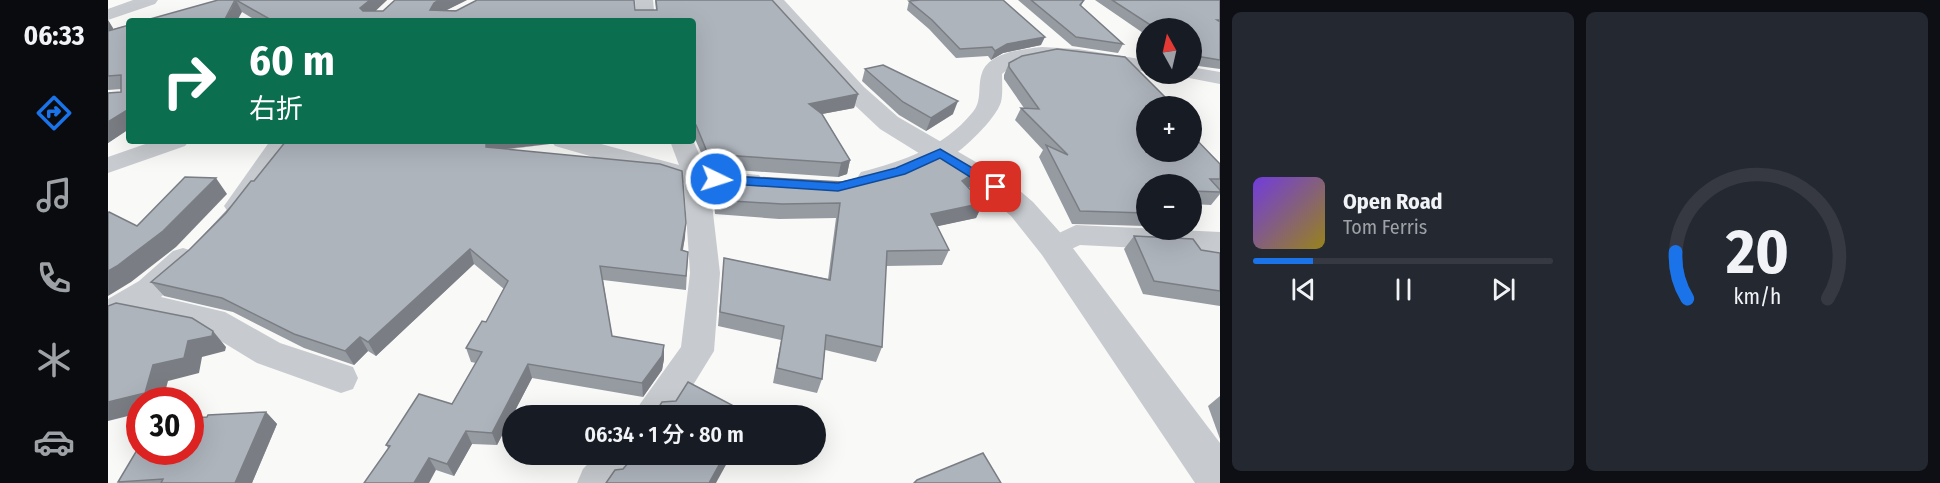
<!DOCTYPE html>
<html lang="ja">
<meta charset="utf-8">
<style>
:root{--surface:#171b24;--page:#242831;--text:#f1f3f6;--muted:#9ea1a6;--line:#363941;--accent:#1a73e8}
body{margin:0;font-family:"Fira Sans Condensed","Noto Sans JP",sans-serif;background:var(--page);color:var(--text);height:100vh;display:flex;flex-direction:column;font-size:22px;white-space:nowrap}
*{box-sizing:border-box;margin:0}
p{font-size:20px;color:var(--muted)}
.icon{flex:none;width:33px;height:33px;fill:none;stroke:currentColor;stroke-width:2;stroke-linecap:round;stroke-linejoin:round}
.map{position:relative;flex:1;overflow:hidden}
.drawer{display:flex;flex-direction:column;gap:12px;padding:12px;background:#0d0f14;width:720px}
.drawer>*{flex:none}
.top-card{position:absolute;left:18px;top:18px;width:570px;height:126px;border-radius:6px;box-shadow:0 6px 24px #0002;background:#0b6e4f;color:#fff;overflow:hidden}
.needle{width:39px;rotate:352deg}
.fabs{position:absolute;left:1028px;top:18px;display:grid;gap:12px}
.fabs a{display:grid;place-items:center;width:66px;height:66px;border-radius:50%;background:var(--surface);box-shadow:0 6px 24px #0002;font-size:30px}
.speed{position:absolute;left:18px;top:387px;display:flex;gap:12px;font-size:30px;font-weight:700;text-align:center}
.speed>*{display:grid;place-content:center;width:78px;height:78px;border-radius:50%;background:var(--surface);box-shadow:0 6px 24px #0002;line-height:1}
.speed .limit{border:9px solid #d22;background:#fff;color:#111}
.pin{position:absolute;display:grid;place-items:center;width:51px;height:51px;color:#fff;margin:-26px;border-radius:12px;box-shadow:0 3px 9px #0006}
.me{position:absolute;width:66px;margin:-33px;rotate:94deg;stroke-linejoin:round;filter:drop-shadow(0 0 4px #0008)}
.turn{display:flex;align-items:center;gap:21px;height:126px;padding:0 24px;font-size:27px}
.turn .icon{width:78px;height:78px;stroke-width:2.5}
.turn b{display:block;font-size:42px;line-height:51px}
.drawer .card{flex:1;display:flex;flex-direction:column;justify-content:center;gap:9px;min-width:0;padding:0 21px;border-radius:9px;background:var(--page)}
.drawer .dial{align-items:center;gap:0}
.dial svg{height:156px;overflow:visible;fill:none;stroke:var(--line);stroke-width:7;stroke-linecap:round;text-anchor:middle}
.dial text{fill:var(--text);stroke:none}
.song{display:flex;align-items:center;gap:18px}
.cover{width:72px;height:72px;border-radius:9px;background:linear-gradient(135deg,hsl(260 70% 55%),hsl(50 70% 35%))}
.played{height:6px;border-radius:3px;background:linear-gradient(90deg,var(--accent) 20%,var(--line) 20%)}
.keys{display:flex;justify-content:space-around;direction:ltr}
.drawer .tiles{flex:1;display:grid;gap:12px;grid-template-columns:repeat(2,1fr)}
.trip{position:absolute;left:394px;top:405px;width:324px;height:60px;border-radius:30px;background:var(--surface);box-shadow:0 6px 24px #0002;font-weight:600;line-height:60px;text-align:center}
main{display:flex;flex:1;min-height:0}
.tab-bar{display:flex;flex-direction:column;width:108px;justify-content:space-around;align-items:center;background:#090b0e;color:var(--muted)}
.tab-bar .icon{width:42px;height:42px}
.tab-bar .active{color:var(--accent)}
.tab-bar b{font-size:27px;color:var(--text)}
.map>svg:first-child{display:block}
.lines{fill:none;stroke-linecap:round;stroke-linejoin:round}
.minor{fill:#c7cace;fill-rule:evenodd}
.tertiary{fill:#c7cace;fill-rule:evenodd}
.wall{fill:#969ba2}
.shaded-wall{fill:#7a7e84}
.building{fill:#aeb4bc;stroke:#7a7e84;stroke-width:1.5}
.route{fill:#1a73e8;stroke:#114b97;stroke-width:1.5}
</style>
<main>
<nav class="tab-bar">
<b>06:33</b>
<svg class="icon active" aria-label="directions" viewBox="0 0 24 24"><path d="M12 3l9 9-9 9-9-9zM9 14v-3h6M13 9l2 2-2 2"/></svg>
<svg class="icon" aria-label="music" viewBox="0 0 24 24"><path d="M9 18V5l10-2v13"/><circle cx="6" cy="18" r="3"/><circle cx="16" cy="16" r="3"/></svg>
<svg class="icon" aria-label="phone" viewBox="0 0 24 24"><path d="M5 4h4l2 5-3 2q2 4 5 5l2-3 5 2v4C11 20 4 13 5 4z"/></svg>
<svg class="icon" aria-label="climate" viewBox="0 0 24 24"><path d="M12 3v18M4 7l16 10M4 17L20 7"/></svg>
<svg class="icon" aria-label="car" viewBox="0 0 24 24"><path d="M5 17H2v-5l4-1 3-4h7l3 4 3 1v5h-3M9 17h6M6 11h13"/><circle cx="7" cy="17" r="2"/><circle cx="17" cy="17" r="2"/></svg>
</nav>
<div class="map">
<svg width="1112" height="483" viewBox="0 0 1112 483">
<rect width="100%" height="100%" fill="#f9f9f7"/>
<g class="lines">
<g class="minor">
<path d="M25 0H50L47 4 0 20V9Z"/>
<path d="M527 0H545L547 21H529Z"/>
<path d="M934 47 970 49 1038 60V72C998 64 928 44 894 74 894 83 895 94 893 102 888 119 855 150 840 159 820 171 776 190 753 184L749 178 753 172C795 161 835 148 864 113 875 101 869 87 874 73 881 52 916 49 934 47Z"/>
<path d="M1083 67 1112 72V84L1076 77 1073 74H1083Z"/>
<path d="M585 140 598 170 651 175 655 181 651 187 642 189 602 187 612 273 606 351 566 416H527L532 404 573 347 582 273 576 183 447 146 443 141H482L571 165 562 141Z"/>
<path d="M46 141H81L77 146 0 173V157Z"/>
<path d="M162 141H186L138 212 129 215 120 212 116 206Z"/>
<path d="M968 225 1112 232V252L972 245 946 257 936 254 932 247 936 240Z"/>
<path d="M75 248 85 251 90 259 85 267 53 297 117 312 172 343 245 367 250 378 245 389 233 393 149 363 98 332 23 316 0 327V299L31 281 65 251Z"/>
<path d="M489 454H534L529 467 515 483H469L475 469Z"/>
</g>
<path class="tertiary" d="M655 0H676L756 87 790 117 899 180 925 202 958 239 1112 443V483H1087L934 255 903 216 877 194 772 129 738 97Z"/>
</g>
<g class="wall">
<path d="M110 0H279L267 11H275L359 0 338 10H548L547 0H664L750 94 746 108 714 114 742 160 739 174 730 177 600 168 587 139H585V21H149L134 12Z"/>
<path d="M802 0H895L933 45 895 53 883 60 880 56 848 58 821 29 799 10 801 1H803Z"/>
<path d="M910 0H976L973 6 1015 44 1010 53 964 46Z"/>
<path d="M987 0H1112V69L1083 65V28H1038V35Z"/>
<path d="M0 20 5 29 21 25V129L0 143V93L13 92V89L0 90Z"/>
<path d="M901 63 1038 106 1112 164V194L1103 205 1083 204V184H1038V226L964 224 931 157 935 150 907 120 913 108H916L896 79V75Z"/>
<path d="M757 69 845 114 818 131 791 115 754 81Z"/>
<path d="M442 144 398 149 577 237 575 250 580 252 578 290 495 280 504 336 556 359 554 370 535 397 424 378 389 445 364 444 346 476 328 470 280 448 278 445 344 404 368 363 363 362 358 348 378 322 396 289 366 264 268 356 260 351 246 365 196 348 125 312 56 296 43 282 81 250 146 181Z"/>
<path d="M606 175 734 182 862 187 861 188 875 203 868 218 829 226 841 250 834 265 778 266 774 347 768 362 717 350 714 379 709 393 665 383 673 340 610 326 616 258 720 279 728 218 671 219 607 214 605 189Z"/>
<path d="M1026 236 1093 250 1112 253V306L1035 294 1016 249Z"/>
<path d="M1112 396V439L1100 406Z"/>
<path d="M158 412 169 424 144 483H11L10 482 99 417Z"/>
</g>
<g class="shaded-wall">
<path d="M128 0 134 12 129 21H116Z"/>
<path d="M262 0H279L257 21 252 8Z"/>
<path d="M331 0H359L329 15 322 10 326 3Z"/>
<path d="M0 20 5 28 4 45 0 39Z"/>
<path d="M937 37 933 45 895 53 883 60 887 51 899 44Z"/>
<path d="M750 94 746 108 698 117 701 104Z"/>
<path d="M850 101 845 114 818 131 823 118Z"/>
<path d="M21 109V129L0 143V122Z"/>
<path d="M378 141H442V144L381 151 378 147Z"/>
<path d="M742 160 739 174 730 177 733 163Z"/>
<path d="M868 172 862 187 847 195 854 181Z"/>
<path d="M108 178 119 194 68 247 23 282 0 296V271Z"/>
<path d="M875 203 868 218 817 229 823 214Z"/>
<path d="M578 223 577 237 572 264 573 250Z"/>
<path d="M362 249 366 264 268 356 260 342Z"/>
<path d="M105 331 118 347 117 351 94 357 91 373 60 381 55 400H32V413L0 421V402L45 365 80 341Z"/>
<path d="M252 337 260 351 246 365 237 351Z"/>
<path d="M556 345V359L554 370 535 397 534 383Z"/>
<path d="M420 364 424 378 389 445 384 433Z"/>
<path d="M158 412 169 424 144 483H127Z"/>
<path d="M358 431 364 444 346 476 339 464Z"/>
<path d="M617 454H624L608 483H601Z"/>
<path d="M321 458 328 470 321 483H306Z"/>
</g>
<g class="building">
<path d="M110 0H127L116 21H35Z"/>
<path d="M128 0H262L252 8 255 11H275L287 0H331L326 3 322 10 348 11 369 0H526L527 10H549L548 0H664L750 94 701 104 714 114 742 160 733 163 600 154 588 125H585V21H165Z"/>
<path d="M812 0H895L937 37 899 44 887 51 884 47 852 49 824 20 801 1Z"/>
<path d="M923 0H976L972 5 1015 44 968 37Z"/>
<path d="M1004 0H1112V20H1109L1112 22V60L1088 56 1083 52V28H1047Z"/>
<path d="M21 25V109L0 122V93L13 92V75L0 76V31Z"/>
<path d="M949 49 1017 57 1066 106H1038V152H1083V134L1112 164V179H1102L1112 190V192L1083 191V184H1038V213L972 211 938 145 960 155 913 108 931 109 901 67V63L914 56Z"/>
<path d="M775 65 850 101 823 118 795 102 757 69Z"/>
<path d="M178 141H378V147L552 164 574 171 578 223 573 250 580 252 578 276 492 266 504 336 556 345 554 356 534 383 420 364 384 433 358 431 339 464 321 458 306 483H256L282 446 278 445 311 394 344 404 374 352 358 348 374 321 378 322 400 281 362 249 260 342 252 337 237 351 186 334 114 298 43 282 81 250 118 213 143 181H146Z"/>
<path d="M837 153 868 172 854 181 875 203 823 214 841 250 779 251 774 347 718 335 714 379 669 368 676 326 612 312 616 258 722 280 732 203 674 204 609 200 606 175 734 182 818 164Z"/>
<path d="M77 177 108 178 55 231 9 266 0 271V213L1 212 29 226Z"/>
<path d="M1026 236 1085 239 1093 250 1112 253V291L1046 281Z"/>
<path d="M8 303 84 318 105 331 104 336 80 341 76 358 45 365 37 393 0 402V306Z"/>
<path d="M580 382 641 414 640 416H545L554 402 568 401Z"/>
<path d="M158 412 127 483H53L55 479 10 482 32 445V452H82V418L99 417 100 415Z"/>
<path d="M875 453 893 483H806L809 480Z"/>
<path d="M528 454H617L601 483H498L507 470 515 469Z"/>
</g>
<path class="route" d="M832 149 892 184 894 187 892 190H883L832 158 797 174 730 191 608 183 602 179 608 175 730 183 788 168Z"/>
</svg>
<div class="fabs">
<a><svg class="needle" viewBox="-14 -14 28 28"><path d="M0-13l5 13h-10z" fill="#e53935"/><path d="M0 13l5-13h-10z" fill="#9ea1a6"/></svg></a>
<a>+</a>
<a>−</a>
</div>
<div class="speed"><div class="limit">30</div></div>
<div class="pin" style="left:888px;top:187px;background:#d93025"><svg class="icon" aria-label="arrive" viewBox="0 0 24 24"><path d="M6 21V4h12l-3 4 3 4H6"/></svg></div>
<svg class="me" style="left:608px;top:179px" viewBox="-20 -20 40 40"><circle r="17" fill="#1a73e8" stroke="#fff" stroke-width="3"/><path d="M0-11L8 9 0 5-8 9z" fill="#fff"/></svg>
<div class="trip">06:34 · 1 分 · 80 m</div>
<div class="top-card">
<div class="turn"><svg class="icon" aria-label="right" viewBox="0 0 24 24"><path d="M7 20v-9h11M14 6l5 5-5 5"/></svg><div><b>60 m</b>右折</div></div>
</div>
</div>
<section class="drawer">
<div class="tiles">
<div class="card">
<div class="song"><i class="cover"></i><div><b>Open Road</b><p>Tom Ferris</p></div></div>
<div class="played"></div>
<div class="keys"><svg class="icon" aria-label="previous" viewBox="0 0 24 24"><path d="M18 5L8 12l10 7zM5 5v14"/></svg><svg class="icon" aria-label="pause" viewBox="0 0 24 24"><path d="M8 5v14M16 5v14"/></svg><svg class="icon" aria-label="next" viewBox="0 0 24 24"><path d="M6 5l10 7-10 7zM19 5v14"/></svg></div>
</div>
<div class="card dial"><svg viewBox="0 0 100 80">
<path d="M14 69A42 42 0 1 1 86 69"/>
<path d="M14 69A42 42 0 0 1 8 45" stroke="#1a73e8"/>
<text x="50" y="56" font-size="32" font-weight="700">20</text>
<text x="50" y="72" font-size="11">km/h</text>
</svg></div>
</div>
</section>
</main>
